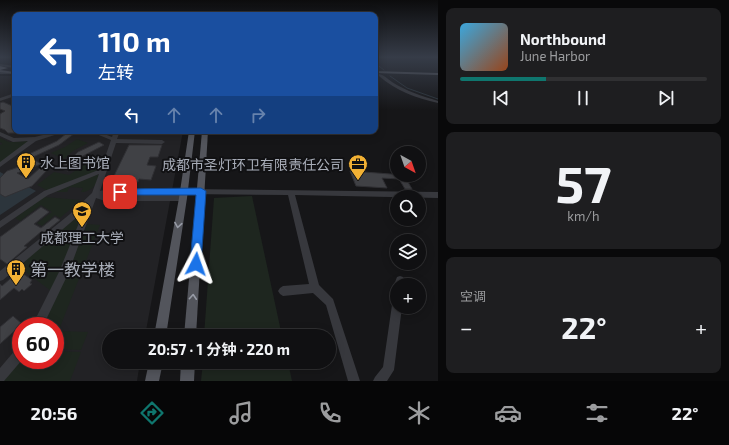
<!DOCTYPE html>
<html lang="zh">
<meta charset="utf-8">
<style>
:root{--surface:#101012;--page:#1e1e20;--text:#f1f3f6;--muted:#9c9d9f;--line:#303032;--accent:#0f766e}
body{margin:0;font-family:"Exo 2","Noto Sans SC",sans-serif;background:var(--page);color:var(--text);height:100vh;display:flex;flex-direction:column;font-size:15px;white-space:nowrap}
*{box-sizing:border-box;margin:0}
p{font-size:13px;color:var(--muted)}
.icon{flex:none;width:22px;height:22px;fill:none;stroke:currentColor;stroke-width:2;stroke-linecap:round;stroke-linejoin:round}
.map{position:relative;flex:1;overflow:hidden}
.side{display:flex;flex-direction:column;gap:8px;padding:8px;background:#09090a;width:291px}
.side>*{flex:none}
.hud{position:absolute;left:12px;top:12px;width:366px;height:122px;border-radius:8px;box-shadow:0 2px 10px #0003,0 0 0 1px var(--line);background:#1a4fa0;color:#fff;overflow:hidden}
.needle{width:26px;rotate:140deg}
.buttons{position:absolute;left:390px;top:146px;display:grid;gap:8px}
.buttons a{display:grid;place-items:center;width:36px;height:36px;border-radius:50%;background:var(--surface);box-shadow:0 2px 10px #0003,0 0 0 1px var(--line);font-size:20px}
.speed{position:absolute;left:12px;top:317px;display:flex;gap:8px;font-size:20px;font-weight:700;text-align:center}
.speed>*{display:grid;place-content:center;width:52px;height:52px;border-radius:50%;background:var(--surface);box-shadow:0 2px 10px #0003,0 0 0 1px var(--line);line-height:1}
.speed .limit{border:6px solid #d22;background:#fff;color:#111}
.pin{position:absolute;display:grid;place-items:center;width:34px;height:34px;color:#fff;margin:-17px;border-radius:8px;box-shadow:0 2px 6px #0006}
.me{position:absolute;width:44px;margin:-22px;rotate:4deg;stroke-linejoin:round;filter:drop-shadow(0 0 3px #0008)}
.turn{display:flex;align-items:center;gap:14px;height:84px;padding:0 20px;font-size:18px}
.turn .icon{width:52px;height:52px;stroke-width:2.5}
.turn b{display:block;font-size:28px;line-height:34px}
.lanes{display:flex;align-items:center;height:38px;padding:0 20px;background:#0003;justify-content:center;gap:20px;direction:ltr}
.lanes .off{opacity:.35}
.big{font-size:30px;font-weight:700;line-height:1.1}
.side .card{flex:1;display:flex;flex-direction:column;justify-content:center;gap:6px;min-width:0;padding:0 14px;border-radius:8px;background:var(--page)}
.side .dial{align-items:center;gap:0}
.dial b{font-size:52px;line-height:1}
.song{display:flex;align-items:center;gap:12px}
.cover{width:48px;height:48px;border-radius:6px;background:linear-gradient(135deg,hsl(200 70% 55%),hsl(20 70% 35%))}
.played{height:4px;border-radius:2px;background:linear-gradient(90deg,var(--accent) 35%,var(--line) 35%)}
.keys{display:flex;justify-content:space-around;direction:ltr}
.heat{display:flex;justify-content:space-between;align-items:center;font-size:22px;direction:ltr}
.trip{position:absolute;left:102px;top:329px;width:234px;height:40px;border-radius:20px;background:var(--surface);box-shadow:0 2px 10px #0003,0 0 0 1px var(--line);font-weight:700;line-height:40px;text-align:center}
.tab-bar{display:flex;height:64px;justify-content:space-around;align-items:center;background:#060607;color:var(--muted)}
.tab-bar .icon{width:28px;height:28px}
.tab-bar .selected{color:var(--accent)}
.tab-bar b{font-size:18px;color:var(--text)}
main{display:flex;flex:1;min-height:0}
.map>svg:first-child{display:block}
.built{fill:#222225;fill-rule:evenodd}
.green{fill:#1e261f}
.water{fill:#2c353c}
.lines{fill:none;stroke-linecap:round;stroke-linejoin:round}
.stream{stroke:#2c353c;stroke-width:1}
.building{fill:#404145;stroke:#303034}
.minor{fill:#37383d;fill-rule:evenodd}
.major{fill:#53555c;fill-rule:evenodd}
.highway{fill:#63666e;fill-rule:evenodd}
.oneway{stroke:#979ba6}
.route{fill:#1a73e8;stroke:#114b97}
.labels{text-anchor:middle;dominant-baseline:central;stroke-width:4;stroke-linejoin:round;paint-order:stroke}
.poi-label{font-size:14px;fill:#a8adb8;stroke:#111113;text-anchor:start}
.near-poi-label{font-size:17px;fill:#a8adb8;stroke:#111113;text-anchor:start}
</style>
<main>
<div class="map">
<svg width="438" height="381" viewBox="0 0 438 381">
<rect width="100%" height="100%" fill="#161618"/>
<path class="built" d="M0 76H15V131H183L145 336H109V362H140L137 381H0ZM21 326H55V360H21Z"/>
<g class="green">
<path d="M0 138 9 142 30 141 0 164V145L3 144 0 142Z"/>
<path d="M77 139 88 143 73 151 64 159 51 153 65 147Z"/>
<path d="M85 164 96 169 97 171 48 191 37 185 54 172 69 175Z"/>
<path d="M98 174C99 184 91 192 81 192L83 188 70 187 67 192H56Z"/>
<path d="M252 196 282 336H204L214 198Z"/>
<path d="M44 197 80 200V201L60 218 55 215 42 226 37 223 52 212 41 205 20 221 15 218Z"/>
<path d="M78 216 83 217 51 291 18 266Z"/>
<path d="M87 224 100 225 55 340V326H41L68 271Z"/>
<path d="M60 331 88 332 81 350 55 349V343Z"/>
<path d="M55 351 81 352 70 381H0L21 360H55Z"/>
<path d="M203 362H288L292 381H201Z"/>
</g>
<path class="water" d="M0 172 36 191 0 215Z"/>
<g class="lines">
<g class="stream">
<path d="M375 63 384 70"/>
<path d="M390 76 407 88 438 99"/>
</g>
</g>
<g class="building">
<path d="M3 102 15 107V133H8L5 130 0 128V114L5 111 0 109V103Z"/>
<path d="M67 133H75L59 145 33 157 29 154 57 141Z"/>
<path d="M99 142 104 145 81 157 68 171 60 169 78 152Z"/>
<path d="M129 145H162L158 157H150L147 165 156 166 151 180 139 179 138 182H118L119 178H113Z"/>
<path d="M36 161 41 164 17 173 28 179 43 165 49 168 32 186 5 197 0 194V178L7 171Z"/>
<path d="M350 171 404 175 412 189H405L399 179 382 178 387 188 356 186Z"/>
<path d="M41 207 49 212 34 224 41 228 55 217 60 220 44 233 42 231 24 246 27 247 7 264 0 259V237Z"/>
<path d="M19 271 32 280 30 283 32 284 24 291 22 289 19 292 14 288 0 300V284L2 286Z"/>
<path d="M13 316 22 324 0 344V327Z"/>
</g>
<g class="lines">
<g class="minor">
<path d="M0 64 15 66V68L0 66Z"/>
<path d="M0 72H14L15 74H0Z"/>
<path d="M379 74C384 75 388 79 392 82 406 91 422 96 438 101V103C416 98 396 91 379 76Z"/>
<path d="M15 93V96L0 101V98Z"/>
<path d="M58 131H67L36 141 0 167V162L28 141 13 142 0 136V132L14 138 35 137Z"/>
<path d="M89 131H97L112 137 114 131H120L117 139 162 140 165 142 162 144 116 143 100 191 108 189H184L438 192V198L295 195 319 285 333 299 360 381H348L326 305 313 293 283 296 280 294 278 291 280 288 283 286 309 284 288 195 186 194 183 195H105H183L186 196 187 198 186 200 183 201H105L96 198 68 274 43 326H32L59 272 85 208 76 218 3 280 0 281V271L70 214 92 193 99 174 48 195 0 228V221L44 191 101 169 111 140Z"/>
<path d="M400 276 403 277 405 280 404 285H397V289L394 285 397 277Z"/>
<path d="M397 300V307H402L394 370 387 381H373L375 377 383 367 392 305 393 301Z"/>
<path d="M21 346 22 360 4 381H0V368L17 348Z"/>
</g>
<g class="major">
<path d="M0 70 15 72V74L0 72Z"/>
<path d="M375 71 438 73V75L375 73Z"/>
<path d="M189 131H195L187 198 166 336H154L179 198Z"/>
<path d="M202 131H208L196 336H184Z"/>
<path d="M149 362H163L159 381H145Z"/>
<path d="M181 362H195L194 381H180Z"/>
</g>
<path class="highway" d="M0 66 8 68 0 70Z"/>
</g>
<defs><path id="oneway-chevron" d="M-2-3.5L2.5 0L-2 3.5" fill="none" stroke-width="1.6" stroke-linecap="round" stroke-linejoin="round"/></defs>
<g class="oneway">
<use href="#oneway-chevron" transform="translate(178 225) rotate(99)"/>
<use href="#oneway-chevron" transform="translate(193 297) rotate(-86)"/>
</g>
<linearGradient id="sky" x2="0" y2="1"><stop stop-color="#0c0c0d"/><stop offset="0.52" stop-color="#363c48"/><stop offset="1" stop-color="#363c48" stop-opacity="0"/></linearGradient>
<rect width="438" height="110" fill="url(#sky)"/>
<path class="route" d="M201 188 206 191 201 264 200 268 196 269 192 268 190 264 196 195H120L115 192 120 189Z"/>
<defs>
<symbol id="building-pin" viewBox="-11 -11 22 30"><path d="M0 17L-7.5 6A9.5 9.5 0 1 1 7.5 6Z" fill="#f2b134" stroke="#111113"/><path d="M-4-6H4V6H1V3H-1V6H-4ZM-2.5-4.3h1.7v1.8h-1.7ZM.8-4.3h1.7v1.8H.8ZM-2.5-1h1.7V.8h-1.7ZM.8-1h1.7V.8H.8Z" fill="#111"/></symbol>
<symbol id="office-pin" viewBox="-11 -11 22 30"><path d="M0 17L-7.5 6A9.5 9.5 0 1 1 7.5 6Z" fill="#f2b134" stroke="#111113"/><path d="M-6-3h4V-5.5h4V-3h4V5H-6ZM-1-4.5V-3h2v-1.5ZM-6 0V1H6V0Z" fill="#111"/></symbol>
<symbol id="university-pin" viewBox="-11 -11 22 30"><path d="M0 17L-7.5 6A9.5 9.5 0 1 1 7.5 6Z" fill="#f2b134" stroke="#111113"/><path d="M0-5L7-2L0 1L-7-2ZM-4 1L0 2.5L4 1V4Q0 6-4 4Z" fill="#111"/></symbol>
</defs>
<g fill-rule="evenodd">
<use href="#building-pin" x="15" y="151" width="22" height="30"/>
<use href="#office-pin" x="347" y="153" width="22" height="30"/>
<use href="#university-pin" x="71" y="200" width="22" height="30"/>
<use href="#building-pin" x="5" y="258" width="22" height="30"/>
</g>
<g class="labels">
<g class="poi-label">
<text x="40" y="162">水上图书馆</text>
<text x="344" y="164" text-anchor="end">成都市圣灯环卫有限责任公司</text>
<text x="82" y="237" text-anchor="middle">成都理工大学</text>
</g>
<g class="near-poi-label">
<text x="30" y="269">第一教学楼</text>
</g>
</g>
</svg>
<div class="buttons">
<a><svg class="needle" viewBox="-14 -14 28 28"><path d="M0-13l5 13h-10z" fill="#e53935"/><path d="M0 13l5-13h-10z" fill="#9c9d9f"/></svg></a>
<a><svg class="icon" aria-label="search" viewBox="0 0 24 24"><circle cx="10" cy="10" r="6"/><path d="M15 15l6 6"/></svg></a>
<a><svg class="icon" aria-label="layers" viewBox="0 0 24 24"><path d="M12 4l9 5-9 5-9-5zM3 14l9 5 9-5"/></svg></a>
<a>+</a>
</div>
<div class="speed"><div class="limit">60</div></div>
<div class="pin" style="left:120px;top:192px;background:#d93025"><svg class="icon" aria-label="arrive" viewBox="0 0 24 24"><path d="M6 21V4h12l-3 4 3 4H6"/></svg></div>
<svg class="me" style="left:196px;top:264px" viewBox="-20 -20 40 40"><path d="M0-17L14 15 0 8-14 15z" fill="#1a73e8" stroke="#fff" stroke-width="4"/></svg>
<div class="trip">20:57 · 1 分钟 · 220 m</div>
<div class="hud">
<div class="turn"><svg class="icon" aria-label="left" viewBox="0 0 24 24"><path d="M17 20v-9H6M10 6l-5 5 5 5"/></svg><div><b>110 m</b>左转</div></div>
<div class="lanes"><svg class="icon" aria-label="left" viewBox="0 0 24 24"><path d="M17 20v-9H6M10 6l-5 5 5 5"/></svg><svg class="icon off" aria-label="ahead" viewBox="0 0 24 24"><path d="M12 20V5M6 11l6-6 6 6"/></svg><svg class="icon off" aria-label="ahead" viewBox="0 0 24 24"><path d="M12 20V5M6 11l6-6 6 6"/></svg><svg class="icon off" aria-label="right" viewBox="0 0 24 24"><path d="M7 20v-9h11M14 6l5 5-5 5"/></svg></div>
</div>
</div>
<section class="side">
<div class="card">
<div class="song"><i class="cover"></i><div><b>Northbound</b><p>June Harbor</p></div></div>
<div class="played"></div>
<div class="keys"><svg class="icon" aria-label="previous" viewBox="0 0 24 24"><path d="M18 5L8 12l10 7zM5 5v14"/></svg><svg class="icon" aria-label="pause" viewBox="0 0 24 24"><path d="M8 5v14M16 5v14"/></svg><svg class="icon" aria-label="next" viewBox="0 0 24 24"><path d="M6 5l10 7-10 7zM19 5v14"/></svg></div>
</div>
<div class="card dial"><b>57</b><p>km/h</p></div>
<div class="card"><p>空调</p>
<div class="heat"><a>−</a><b class="big">22°</b><a>+</a></div>
</div>
</section>
</main>
<nav class="tab-bar">
<b>20:56</b>
<svg class="icon selected" aria-label="directions" viewBox="0 0 24 24"><path d="M12 3l9 9-9 9-9-9zM9 14v-3h6M13 9l2 2-2 2"/></svg>
<svg class="icon" aria-label="music" viewBox="0 0 24 24"><path d="M9 18V5l10-2v13"/><circle cx="6" cy="18" r="3"/><circle cx="16" cy="16" r="3"/></svg>
<svg class="icon" aria-label="phone" viewBox="0 0 24 24"><path d="M5 4h4l2 5-3 2q2 4 5 5l2-3 5 2v4C11 20 4 13 5 4z"/></svg>
<svg class="icon" aria-label="climate" viewBox="0 0 24 24"><path d="M12 3v18M4 7l16 10M4 17L20 7"/></svg>
<svg class="icon" aria-label="car" viewBox="0 0 24 24"><path d="M5 17H2v-5l4-1 3-4h7l3 4 3 1v5h-3M9 17h6M6 11h13"/><circle cx="7" cy="17" r="2"/><circle cx="17" cy="17" r="2"/></svg>
<svg class="icon" aria-label="filters" viewBox="0 0 24 24"><path d="M4 7h16M4 17h16"/><circle cx="9" cy="7" r="2"/><circle cx="15" cy="17" r="2"/></svg>
<b>22°</b>
</nav>
